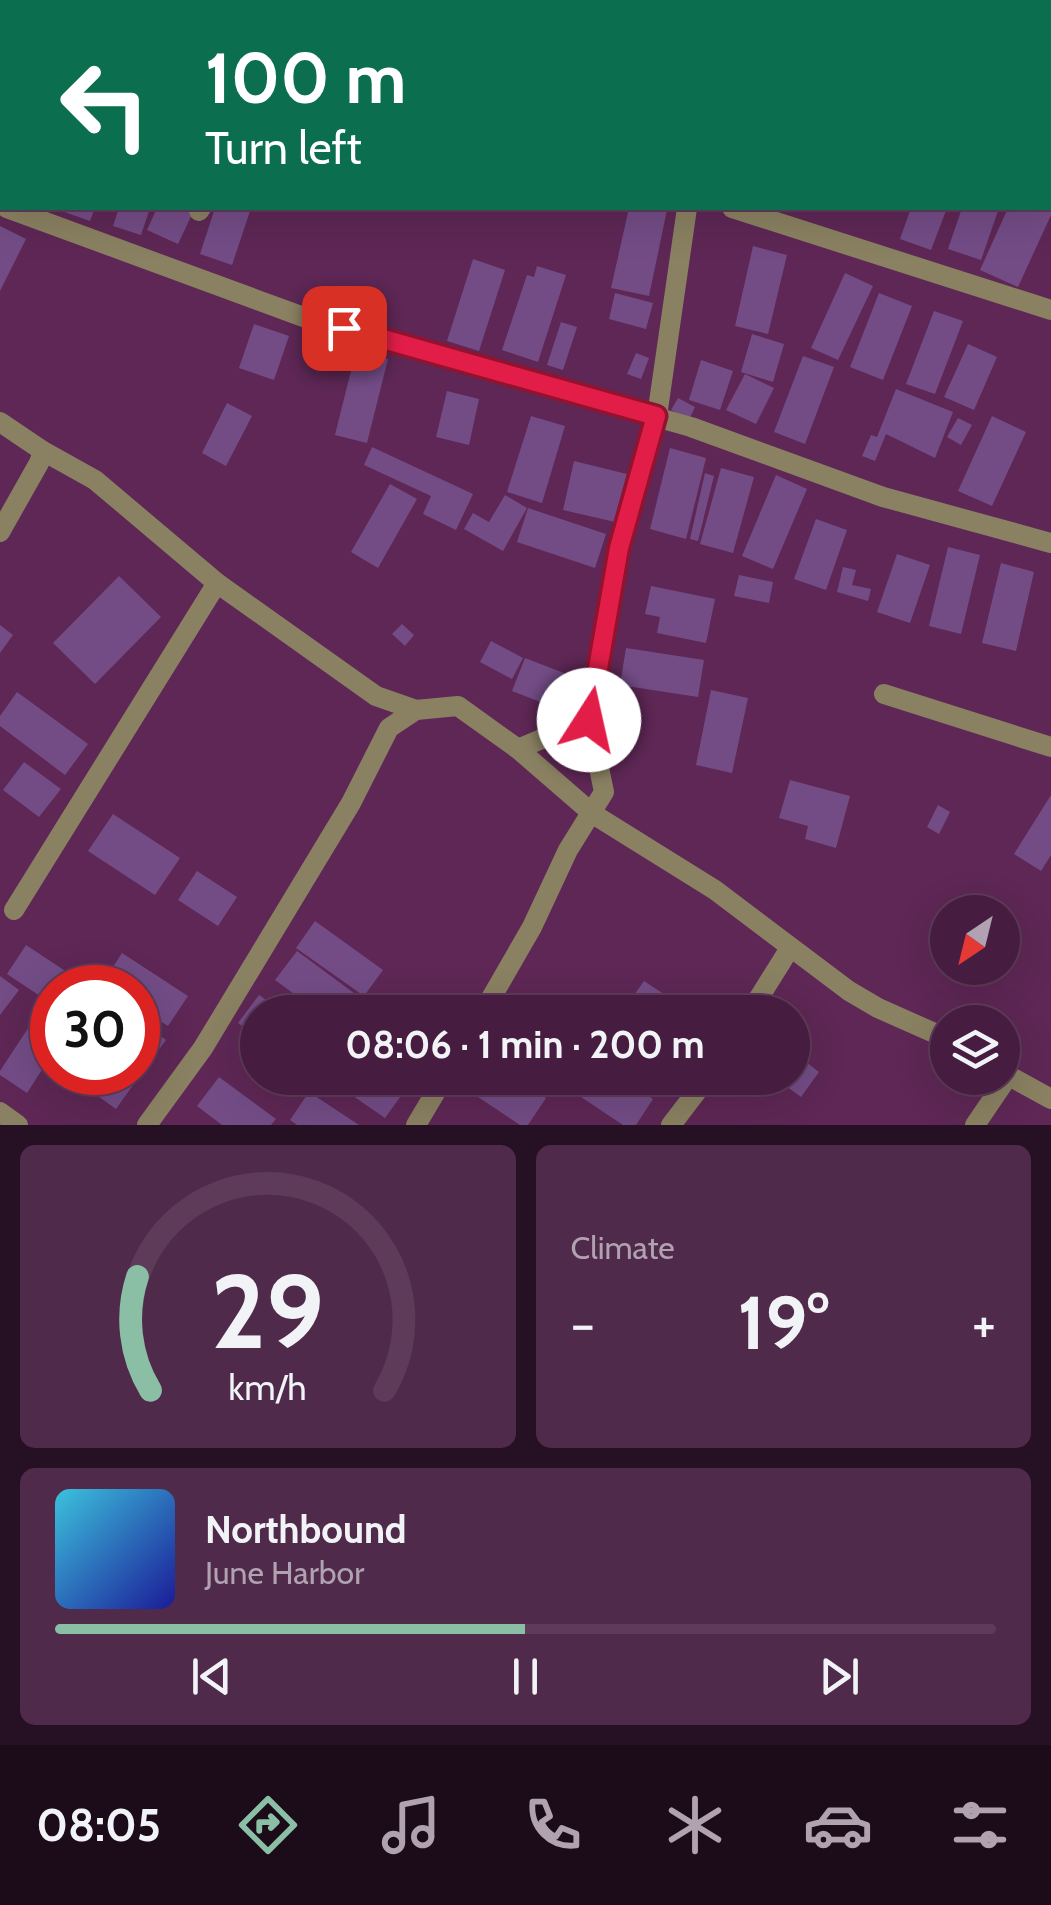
<!DOCTYPE html>
<meta charset="utf-8">
<style>
:root{--surface:#461d40;--page:#502a4b;--text:#f1f3f6;--muted:#b0a2b1;--line:#5e3b59;--accent:#8abfa5}
body{margin:0;font-family:Cabin,sans-serif;background:var(--page);color:var(--text);height:100vh;display:flex;flex-direction:column;font-size:38px;white-space:nowrap}
*{box-sizing:border-box;margin:0}
p{font-size:32px;color:var(--muted)}
.icon{flex:none;width:55px;height:55px;fill:none;stroke:currentColor;stroke-width:2;stroke-linecap:round;stroke-linejoin:round}
.map{position:relative;height:1125px;overflow:hidden}
.details{display:flex;flex-direction:column;gap:20px;padding:20px;background:#261023;flex:1}
.details>*{flex:none}
.top-card{position:absolute;left:0px;top:0px;width:1052px;height:210px;box-shadow:0 10px 40px #0002,0 0 0 2px var(--line);background:#0b6e4f;color:#fff;overflow:hidden}
.needle{width:65px;rotate:215deg}
.controls{position:absolute;left:930px;top:895px;display:grid;gap:20px}
.controls a{display:grid;place-items:center;width:90px;height:90px;border-radius:50%;background:var(--surface);box-shadow:0 10px 40px #0002,0 0 0 2px var(--line);font-size:50px}
.speed{position:absolute;left:30px;top:965px;display:flex;gap:20px;font-size:50px;font-weight:700;text-align:center}
.speed>*{display:grid;place-content:center;width:130px;height:130px;border-radius:50%;background:var(--surface);box-shadow:0 10px 40px #0002,0 0 0 2px var(--line);line-height:1}
.speed .limit{border:15px solid #d22;background:#fff;color:#111}
.pin{position:absolute;display:grid;place-items:center;width:85px;height:85px;color:#fff;margin:-42px;border-radius:20px;box-shadow:0 5px 15px #0006}
.me{position:absolute;width:110px;margin:-55px;rotate:10deg;stroke-linejoin:round;filter:drop-shadow(0 0 8px #0008)}
.turn{display:flex;align-items:center;gap:35px;height:210px;padding:0 40px;font-size:45px}
.turn .icon{width:130px;height:130px;stroke-width:2.5}
.turn b{display:block;font-size:70px;line-height:85px}
.big{font-size:75px;font-weight:700;line-height:1.1}
.details .card{flex:1;display:flex;flex-direction:column;justify-content:center;gap:15px;min-width:0;padding:0 35px;border-radius:15px;background:var(--page)}
.details .dial{align-items:center;gap:0}
.dial svg{height:260px;overflow:visible;fill:none;stroke:var(--line);stroke-width:7;stroke-linecap:round;text-anchor:middle}
.dial text{fill:var(--text);stroke:none}
.song{display:flex;align-items:center;gap:30px}
.cover{width:120px;height:120px;border-radius:15px;background:linear-gradient(135deg,hsl(190 70% 55%),hsl(240 70% 35%))}
.played{height:10px;border-radius:5px;background:linear-gradient(90deg,var(--accent) 50%,var(--line) 50%)}
.keys{display:flex;justify-content:space-around;direction:ltr}
.heat{display:flex;justify-content:space-between;align-items:center;font-size:55px;direction:ltr}
.details .tiles{flex:1;display:grid;gap:20px;grid-template-columns:1fr 1fr}
.card:last-child{grid-column:span 2}
.trip{position:absolute;left:240px;top:995px;width:570px;height:100px;border-radius:50px;background:var(--surface);box-shadow:0 10px 40px #0002,0 0 0 2px var(--line);font-weight:700;line-height:100px;text-align:center}
.tab-bar{display:flex;height:160px;justify-content:space-around;align-items:center;background:#1c0c1a;color:var(--muted)}
.tab-bar .icon{width:70px;height:70px}
.tab-bar .active{color:var(--accent)}
.tab-bar b{font-size:45px;color:var(--text)}
.map>svg:first-child{display:block}
.building{fill:#734c86}
.lines{fill:none;stroke-linecap:round;stroke-linejoin:round}
.minor{stroke:#8a8162;stroke-width:20}
.route-casing{stroke:#92132f;stroke-width:25}
.route{stroke:#e11d48;stroke-width:18}
</style>
<div class="map">
<svg width="1051" height="1125" viewBox="0 0 1051 1125">
<rect width="100%" height="100%" fill="#5e2755"/>
<g class="building">
<path d="M53 208H95L90 221Z"/>
<path d="M119 208H150L141 235 113 226Z"/>
<path d="M157 208H195L178 244 147 230Z"/>
<path d="M215 208H251L232 265 200 254Z"/>
<path d="M629 208 667 210 649 296 611 288Z"/>
<path d="M911 208H947L931 250 900 239Z"/>
<path d="M962 208H999L981 260 948 249Z"/>
<path d="M1008 208H1051V215L1018 287 980 270Z"/>
<path d="M0 226 26 239 0 291Z"/>
<path d="M753 246 787 255 768 334 735 326Z"/>
<path d="M473 259 505 270 479 351 447 341Z"/>
<path d="M537 266 566 275 538 362 502 350 527 275 534 277Z"/>
<path d="M845 273 873 286 838 360 811 348Z"/>
<path d="M615 293 653 303 646 329 609 319Z"/>
<path d="M879 293 912 306 883 380 850 367Z"/>
<path d="M934 311 963 321 935 394 906 384Z"/>
<path d="M561 322 577 327 563 370 547 365Z"/>
<path d="M254 324 289 336 274 380 239 368Z"/>
<path d="M752 334 784 344 773 382 741 372Z"/>
<path d="M968 344 997 357 974 410 944 397Z"/>
<path d="M356 351 388 359 367 443 335 435Z"/>
<path d="M636 353 649 358 641 379 627 374Z"/>
<path d="M803 356 834 367 805 444 774 432Z"/>
<path d="M701 360 733 371 720 410 689 400Z"/>
<path d="M745 374 774 388 756 424 726 410Z"/>
<path d="M896 389 953 412 935 458 886 434 875 461 862 456 871 435 877 437Z"/>
<path d="M447 391 479 399 469 445 436 437Z"/>
<path d="M678 398 695 407 689 420 671 410Z"/>
<path d="M227 403 252 416 226 466 202 453Z"/>
<path d="M531 416 565 426 542 503 507 492Z"/>
<path d="M992 416 1026 432 992 506 958 491Z"/>
<path d="M958 418 972 425 961 445 947 437Z"/>
<path d="M372 447 473 494 456 530 423 514 431 496 364 465Z"/>
<path d="M670 448 706 458 686 539 650 529Z"/>
<path d="M574 461 627 474 615 522 563 510Z"/>
<path d="M721 468 754 477 733 553 700 544Z"/>
<path d="M705 473 714 476 698 541 690 539Z"/>
<path d="M776 475 807 489 773 569 742 556Z"/>
<path d="M390 484 417 499 378 568 351 552Z"/>
<path d="M505 495 527 508 503 551 464 529 473 513 489 522Z"/>
<path d="M528 508 606 534 595 568 517 542Z"/>
<path d="M816 519 847 530 826 590 794 579Z"/>
<path d="M948 547 980 555 961 634 929 626Z"/>
<path d="M897 554 930 565 910 623 877 612Z"/>
<path d="M1001 563 1034 572 1016 651 982 643Z"/>
<path d="M843 567 856 570 852 585 871 589 868 601 837 592Z"/>
<path d="M739 575 773 582 769 603 734 596Z"/>
<path d="M119 576 161 617 95 684 53 643Z"/>
<path d="M651 586 715 599 706 643 657 633 660 617 645 614Z"/>
<path d="M402 624 414 635 405 646 392 634Z"/>
<path d="M0 625 13 635 0 653Z"/>
<path d="M491 641 523 658 512 679 480 662Z"/>
<path d="M626 648 704 660 698 697 620 685Z"/>
<path d="M525 658 569 675 556 708 512 691Z"/>
<path d="M711 690 748 698 732 773 696 765Z"/>
<path d="M17 692 88 744 65 775 0 726V716Z"/>
<path d="M24 762 61 789 39 817 3 790Z"/>
<path d="M790 780 850 796 836 848 805 839 808 826 779 818Z"/>
<path d="M1051 795V855L1041 871 1014 854Z"/>
<path d="M938 805 950 812 939 834 927 827Z"/>
<path d="M113 814 180 858 155 895 88 851Z"/>
<path d="M197 871 237 897 218 926 178 900Z"/>
<path d="M315 921 383 970 364 996 296 948Z"/>
<path d="M26 945 91 988H52V1004L7 974Z"/>
<path d="M297 951 362 999 352 1012H319L275 980Z"/>
<path d="M122 953 188 996 168 1026 138 1007V988H107L102 984Z"/>
<path d="M0 976 19 990 0 1015Z"/>
<path d="M644 981 688 1010 686 1012H622Z"/>
<path d="M259 995 283 1012H258V1037L238 1023Z"/>
<path d="M44 1004 52 1010V1054L27 1093 0 1075V1071Z"/>
<path d="M138 1019 166 1040 145 1068 138 1062Z"/>
<path d="M801 1058 819 1072 801 1097 782 1083 787 1078H792V1070Z"/>
<path d="M73 1072H131L138 1078 116 1109 70 1076Z"/>
<path d="M219 1077 276 1119 271 1125H222L197 1106Z"/>
<path d="M327 1078H414L385 1118Z"/>
<path d="M478 1078H516L546 1098 528 1125H520L469 1091Z"/>
<path d="M572 1078H621L653 1099 636 1125H623L566 1087Z"/>
<path d="M309 1092 359 1125H297L290 1120Z"/>
</g>
<g class="lines">
<g class="minor">
<path d="M90 0 98 2"/>
<path d="M829 0 837 2"/>
<path d="M726 2V0"/>
<path d="M1050 77H1051"/>
<path d="M7 208 309 319 691 427 883 497 1051 543"/>
<path d="M732 208 1051 310"/>
<path d="M199 211 201 208"/>
<path d="M0 422 43 451 95 480 217 583 376 696 416 710 458 706 518 749 593 814 715 890 849 991 878 1008 948 1039"/>
<path d="M0 532 39 463 43 451"/>
<path d="M884 694 1051 747"/>
<path d="M518 749 589 719"/>
<path d="M14 910 217 583"/>
<path d="M483 1012 532 927 568 850 604 792 589 719 625 522 657 416 687 208"/>
<path d="M750 1012 790 948"/>
<path d="M1002 1072 1051 1099"/>
<path d="M0 1112 18 1125"/>
<path d="M147 1125 203 1048 351 803 389 728 416 710"/>
<path d="M416 1125 444 1078"/>
<path d="M671 1125 707 1078"/>
<path d="M975 1125 1009 1075"/>
</g>
</g>
<g class="lines">
<defs>
<path id="route" d="M344 328 656 416 619 548 589 720"/>
</defs>
<use href="#route" class="route-casing"/>
<use href="#route" class="route"/>
</g>
</svg>
<div class="controls">
<a><svg class="needle" viewBox="-14 -14 28 28"><path d="M0-13l5 13h-10z" fill="#e53935"/><path d="M0 13l5-13h-10z" fill="#b0a2b1"/></svg></a>
<a><svg class="icon" aria-label="layers" viewBox="0 0 24 24"><path d="M12 4l9 5-9 5-9-5zM3 14l9 5 9-5"/></svg></a>
</div>
<div class="speed"><div class="limit">30</div></div>
<div class="pin" style="left:344px;top:328px;background:#d93025"><svg class="icon" aria-label="arrive" viewBox="0 0 24 24"><path d="M6 21V4h12l-3 4 3 4H6"/></svg></div>
<svg class="me" style="left:589px;top:720px" viewBox="-20 -20 40 40"><circle r="19" fill="#fff"/><path d="M0-13L10 11 0 6-10 11z" fill="#e11d48"/></svg>
<div class="trip">08:06 · 1 min · 200 m</div>
<div class="top-card">
<div class="turn"><svg class="icon" aria-label="left" viewBox="0 0 24 24"><path d="M17 20v-9H6M10 6l-5 5 5 5"/></svg><div><b>100 m</b>Turn left</div></div>
</div>
</div>
<section class="details">
<div class="tiles">
<div class="card dial"><svg viewBox="0 0 100 80">
<path d="M14 69A42 42 0 1 1 86 69"/>
<path d="M14 69A42 42 0 0 1 10 34" stroke="#8abfa5"/>
<text x="50" y="56" font-size="32" font-weight="700">29</text>
<text x="50" y="72" font-size="11">km/h</text>
</svg></div>
<div class="card"><p>Climate</p>
<div class="heat"><a>−</a><b class="big">19°</b><a>+</a></div>
</div>
<div class="card">
<div class="song"><i class="cover"></i><div><b>Northbound</b><p>June Harbor</p></div></div>
<div class="played"></div>
<div class="keys"><svg class="icon" aria-label="previous" viewBox="0 0 24 24"><path d="M18 5L8 12l10 7zM5 5v14"/></svg><svg class="icon" aria-label="pause" viewBox="0 0 24 24"><path d="M8 5v14M16 5v14"/></svg><svg class="icon" aria-label="next" viewBox="0 0 24 24"><path d="M6 5l10 7-10 7zM19 5v14"/></svg></div>
</div>
</div>
</section>
<nav class="tab-bar">
<b>08:05</b>
<svg class="icon active" aria-label="directions" viewBox="0 0 24 24"><path d="M12 3l9 9-9 9-9-9zM9 14v-3h6M13 9l2 2-2 2"/></svg>
<svg class="icon" aria-label="music" viewBox="0 0 24 24"><path d="M9 18V5l10-2v13"/><circle cx="6" cy="18" r="3"/><circle cx="16" cy="16" r="3"/></svg>
<svg class="icon" aria-label="phone" viewBox="0 0 24 24"><path d="M5 4h4l2 5-3 2q2 4 5 5l2-3 5 2v4C11 20 4 13 5 4z"/></svg>
<svg class="icon" aria-label="climate" viewBox="0 0 24 24"><path d="M12 3v18M4 7l16 10M4 17L20 7"/></svg>
<svg class="icon" aria-label="car" viewBox="0 0 24 24"><path d="M5 17H2v-5l4-1 3-4h7l3 4 3 1v5h-3M9 17h6M6 11h13"/><circle cx="7" cy="17" r="2"/><circle cx="17" cy="17" r="2"/></svg>
<svg class="icon" aria-label="filters" viewBox="0 0 24 24"><path d="M4 7h16M4 17h16"/><circle cx="9" cy="7" r="2"/><circle cx="15" cy="17" r="2"/></svg>
</nav>
